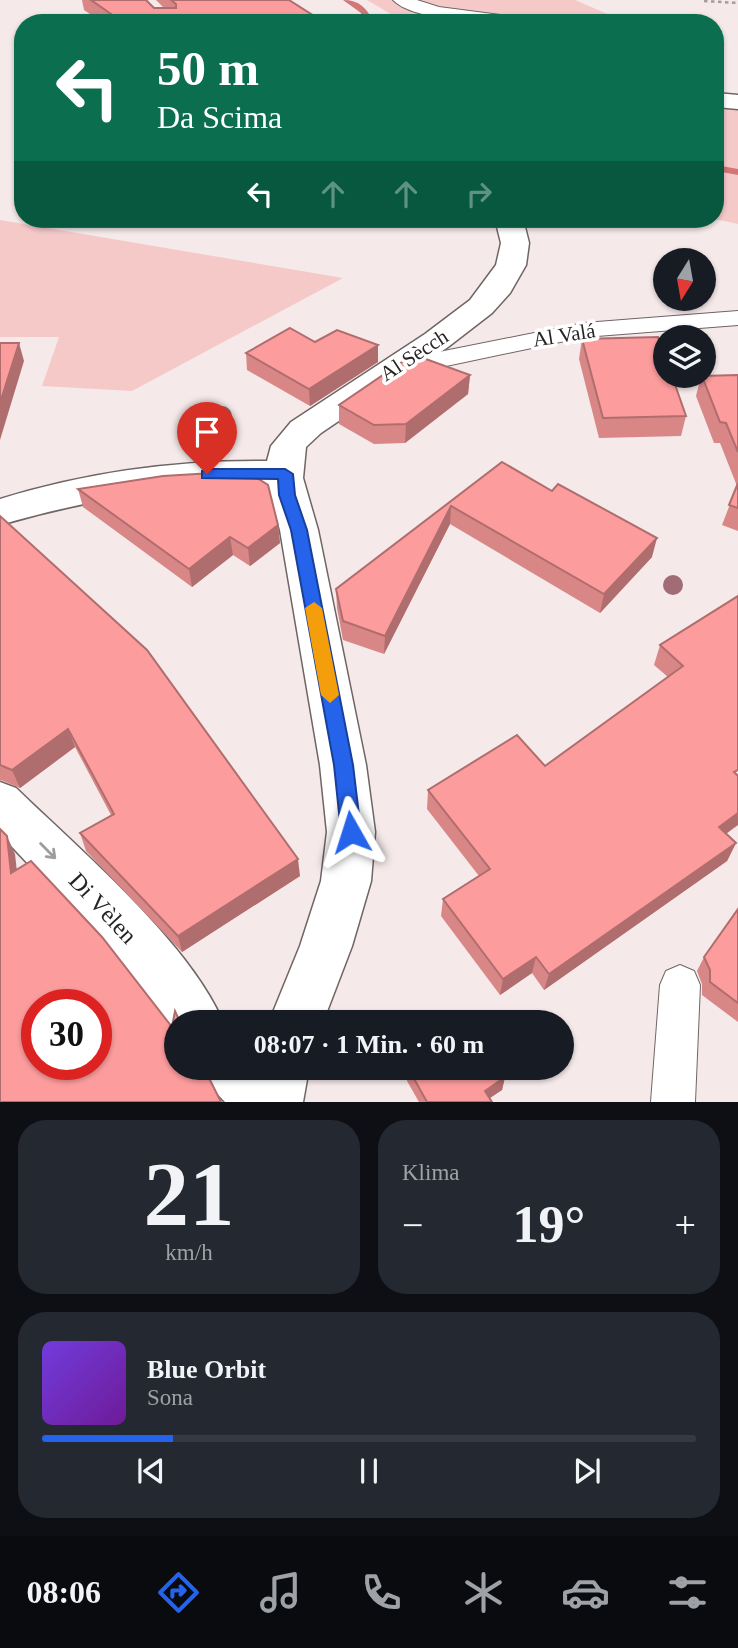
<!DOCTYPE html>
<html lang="de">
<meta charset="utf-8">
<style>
:root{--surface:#171b24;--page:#242831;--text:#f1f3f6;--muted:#9ea1a6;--line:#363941;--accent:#2563eb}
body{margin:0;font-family:Georgia,serif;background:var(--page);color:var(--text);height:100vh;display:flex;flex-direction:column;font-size:26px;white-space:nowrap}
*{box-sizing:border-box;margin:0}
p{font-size:23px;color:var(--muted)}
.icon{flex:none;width:38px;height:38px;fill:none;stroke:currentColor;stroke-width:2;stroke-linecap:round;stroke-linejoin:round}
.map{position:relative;height:1102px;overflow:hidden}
.side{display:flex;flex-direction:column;gap:18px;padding:18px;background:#0d0f14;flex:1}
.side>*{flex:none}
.guide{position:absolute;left:14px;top:14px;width:710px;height:214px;border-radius:28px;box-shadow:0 2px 5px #0004;background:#0b6e4f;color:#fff;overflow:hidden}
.needle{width:46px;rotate:191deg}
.buttons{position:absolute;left:653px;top:248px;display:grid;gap:14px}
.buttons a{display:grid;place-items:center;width:63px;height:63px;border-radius:50%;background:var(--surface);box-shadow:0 2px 5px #0004;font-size:35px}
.speed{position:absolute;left:21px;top:989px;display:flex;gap:14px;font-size:35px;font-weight:700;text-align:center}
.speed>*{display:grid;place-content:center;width:91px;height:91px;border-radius:50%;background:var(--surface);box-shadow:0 2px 5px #0004;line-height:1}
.speed .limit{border:10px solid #d22;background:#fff;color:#111}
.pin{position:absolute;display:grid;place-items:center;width:60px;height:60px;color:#fff;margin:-72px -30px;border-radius:50% 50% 50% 0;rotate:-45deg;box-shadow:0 0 7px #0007}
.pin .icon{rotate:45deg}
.me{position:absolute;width:77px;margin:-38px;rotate:354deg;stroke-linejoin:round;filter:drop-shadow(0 0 5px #0008)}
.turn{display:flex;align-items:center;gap:24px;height:147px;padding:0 28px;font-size:32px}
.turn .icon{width:91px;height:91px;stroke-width:2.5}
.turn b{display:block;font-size:49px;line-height:60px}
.lanes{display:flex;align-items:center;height:66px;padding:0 28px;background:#0003;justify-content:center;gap:35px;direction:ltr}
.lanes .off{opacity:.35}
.big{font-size:52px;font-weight:700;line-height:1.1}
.side .card{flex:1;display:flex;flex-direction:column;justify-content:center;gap:10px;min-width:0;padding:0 24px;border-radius:28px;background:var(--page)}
.side .dial{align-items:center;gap:0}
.dial b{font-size:91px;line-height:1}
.song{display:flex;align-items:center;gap:21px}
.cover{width:84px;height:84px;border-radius:10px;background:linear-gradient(135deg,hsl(260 70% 55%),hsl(280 70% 35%))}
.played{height:7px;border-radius:4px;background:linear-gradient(90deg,var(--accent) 20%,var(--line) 20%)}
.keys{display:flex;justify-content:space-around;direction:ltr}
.heat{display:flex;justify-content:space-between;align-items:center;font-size:38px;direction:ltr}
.side .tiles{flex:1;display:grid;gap:18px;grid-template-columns:1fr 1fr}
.card:last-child{grid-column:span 2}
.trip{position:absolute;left:164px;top:1010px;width:410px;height:70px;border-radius:35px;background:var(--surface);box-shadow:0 2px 5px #0004;font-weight:700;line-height:70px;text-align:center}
.tab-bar{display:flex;height:112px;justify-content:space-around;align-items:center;background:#090b0e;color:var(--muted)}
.tab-bar .icon{width:49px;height:49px}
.tab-bar .active{color:var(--accent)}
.tab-bar b{font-size:32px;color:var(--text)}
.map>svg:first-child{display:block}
.green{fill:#f6c9c9}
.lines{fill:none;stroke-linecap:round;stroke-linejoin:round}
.stream{fill:#d37678;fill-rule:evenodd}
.lane-casing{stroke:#6f6564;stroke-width:2}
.street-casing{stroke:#6f6564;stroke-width:3}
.path{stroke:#a59c9c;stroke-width:2.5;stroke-dasharray:3.5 3.5;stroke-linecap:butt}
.lane{fill:#fff;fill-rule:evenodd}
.street{fill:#fff;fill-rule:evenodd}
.tree{fill:#a16c75}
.wall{fill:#d98687}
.shaded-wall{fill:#b06d6e}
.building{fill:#fc9c9d;stroke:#b06d6e;stroke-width:2;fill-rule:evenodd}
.oneway{stroke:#9e9c9c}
.route{fill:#2563eb;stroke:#184099;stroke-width:2}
.slow{fill:#f59e0b}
.labels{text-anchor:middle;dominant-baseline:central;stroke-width:7;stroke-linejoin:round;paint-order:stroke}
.street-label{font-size:21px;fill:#282424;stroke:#fff}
.near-street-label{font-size:24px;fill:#282424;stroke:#fff}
</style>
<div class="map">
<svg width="738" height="1102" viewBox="0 0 738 1102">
<rect width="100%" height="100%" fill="#f5e9e9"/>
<g class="green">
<path d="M367 0H575L626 22 406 23Z"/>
<path d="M716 100 738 102V224L715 219Z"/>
<path d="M0 221V220L343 278 132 391 42 386 59 337H0Z"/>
</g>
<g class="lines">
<g class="stream">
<path d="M343 0C359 0 368 8 373 23H364L361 13Z"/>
<path d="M716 165 738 169V175L716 171Z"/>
</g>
<defs>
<g id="lane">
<path d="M393 0H417L439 7 523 18 531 23C500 23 415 23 393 0Z"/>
<path d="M738 311V325L584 337 399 376 390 374 386 368 390 362 399 360 584 323Z"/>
<path d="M680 965 694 971 700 985 695 1102H651L660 985 666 971Z"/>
</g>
<g id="street">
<path d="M716 93 738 95V109L716 107Z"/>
<path d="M495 219H523L529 243 526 265 510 293 492 313 448 347 321 433 306 447 303 478 318 530 366 765 375 832 371 881 352 946 323 1022H269L300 946 321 881 327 832 320 765 280 530 268 486C175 485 89 499 0 525V499C87 472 176 460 267 461L271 446 291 422 425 334 470 300 496 265 501 243Z"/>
<path d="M0 782 16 788C80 850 189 942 223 1022H177V1040L111 952 0 834Z"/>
<path d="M203 1068H309L303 1102H225L211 1087Z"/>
</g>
</defs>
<use href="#lane" class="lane-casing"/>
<use href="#street" class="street-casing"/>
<path class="path" d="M704 1 738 3"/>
<use href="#lane" class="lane"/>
<use href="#street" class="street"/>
</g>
<g class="tree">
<circle cx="222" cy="416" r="10"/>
<circle cx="673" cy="585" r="10"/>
</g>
<g class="wall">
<path d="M82 0H146L154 8H164L156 0H289L316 23H103L84 10Z"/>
<path d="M582 339 686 416 681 436 599 438 579 359Z"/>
<path d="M315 342 378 362 310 406 247 370 246 353Z"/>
<path d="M470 375 468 394 405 443 374 444 339 424V405Z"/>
<path d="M738 375V531L722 525 737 486 720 443H714L696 396 701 376Z"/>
<path d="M502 462 552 491 652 557 600 613 450 524 384 654 343 640 337 608 336 589Z"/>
<path d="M78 489 278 525 280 543 250 566 233 555 192 587 83 507Z"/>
<path d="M0 516 300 876 182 952 86 851 80 833 111 815 75 747 20 788 1 780 0 782Z"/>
<path d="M738 596 726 834 736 843 727 861 544 990 532 973 500 995 441 916 443 899 479 876 427 809 428 790 545 766 668 677 654 665 660 645Z"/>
<path d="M738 909V1022L702 995V984L697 971 704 957Z"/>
<path d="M408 1068 505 1077 502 1090 489 1098 492 1102H419L407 1081Z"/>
</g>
<g class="shaded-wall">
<path d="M19 343 24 361 0 440V403Z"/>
<path d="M378 345V362L310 406 309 389Z"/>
<path d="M470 375 468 394 405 443 406 424Z"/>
<path d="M451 506 450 524 384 654 385 636Z"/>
<path d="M278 525 280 543 250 566 248 548Z"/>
<path d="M230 537 233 555 192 587 189 569Z"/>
<path d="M657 538 652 557 600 613 604 594Z"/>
<path d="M68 729 75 747 20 788 12 770Z"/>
<path d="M738 813V825L711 845 719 827Z"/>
<path d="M7 836 15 854 19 890 11 873Z"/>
<path d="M736 843 727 861 544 990 549 974Z"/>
<path d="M298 859 300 876 182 952 178 936Z"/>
<path d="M536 957 532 973 500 995 503 979Z"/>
<path d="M505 1077 502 1090 484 1102 485 1091Z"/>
</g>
<g class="building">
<path d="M91 0H146L154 8H176V4L171 0H289L314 16 316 23H263L262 20 256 23H124Z"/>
<path d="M290 328 315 342 337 330 378 345 309 389 246 353Z"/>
<path d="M658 337 665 357V376H672L686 416 603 418 582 339Z"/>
<path d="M0 343H19L0 403Z"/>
<path d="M423 358 470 375 406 424 374 425 339 405 405 360Z"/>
<path d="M738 375V452L726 423 720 422 702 376Z"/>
<path d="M502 462 552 491 558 484 657 538 604 594 451 506 385 636 343 621 336 589Z"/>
<path d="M246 471 268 485 278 525 248 548 230 537 189 569 78 489 163 476Z"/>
<path d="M738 483V508L729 505Z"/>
<path d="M0 516 147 650 298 859 178 936 80 833 114 814 68 729 12 770 0 765Z"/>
<path d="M738 596V770L734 772 738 776V813L719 827 736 843 549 974 536 957 503 979 443 899 490 869 428 790 517 735 545 766 683 666 660 645Z"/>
<path d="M0 829 7 836 11 873 31 861 102 937 172 1027 175 1011 180 1022H177V1068H204L221 1102H0ZM37 1004H96V1064H37Z"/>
<path d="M738 909V1003L710 982V970L704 957Z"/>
<path d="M408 1068H498L505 1077 485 1091 492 1102H427Z"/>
</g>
<defs><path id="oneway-shaft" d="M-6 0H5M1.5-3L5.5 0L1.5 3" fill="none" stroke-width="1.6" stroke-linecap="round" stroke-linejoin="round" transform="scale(1.75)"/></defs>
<use class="oneway" href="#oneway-shaft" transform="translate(48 851) rotate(45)"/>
<path class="route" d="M207 469H285L293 474 295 495 307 530 353 765 361 832 358 839 351 841 344 839 341 832 334 765 291 530 279 495 278 479 202 478V471Z"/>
<path class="slow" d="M314 602 322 608 339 695 330 703 321 695 305 608Z"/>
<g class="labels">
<g class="street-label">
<text transform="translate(564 335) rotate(-9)">Al Valá</text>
<text transform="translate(414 355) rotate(-33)">Al Sècch</text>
</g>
<g class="near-street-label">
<text transform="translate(103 908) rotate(47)">Di Vèlen</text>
</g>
</g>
</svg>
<div class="buttons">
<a><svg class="needle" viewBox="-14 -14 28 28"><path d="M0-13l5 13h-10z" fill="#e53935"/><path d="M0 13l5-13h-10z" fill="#9ea1a6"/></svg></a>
<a><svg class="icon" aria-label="layers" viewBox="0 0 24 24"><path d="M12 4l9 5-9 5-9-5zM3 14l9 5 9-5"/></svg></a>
</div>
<div class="speed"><div class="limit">30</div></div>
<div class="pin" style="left:207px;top:474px;background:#d93025"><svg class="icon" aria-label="arrive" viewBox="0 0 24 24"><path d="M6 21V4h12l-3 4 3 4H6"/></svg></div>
<svg class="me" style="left:351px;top:832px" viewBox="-20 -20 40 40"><path d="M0-17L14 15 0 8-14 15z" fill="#2563eb" stroke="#fff" stroke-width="4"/></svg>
<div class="trip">08:07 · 1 Min. · 60 m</div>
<div class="guide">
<div class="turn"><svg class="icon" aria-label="left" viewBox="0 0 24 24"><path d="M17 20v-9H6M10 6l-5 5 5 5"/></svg><div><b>50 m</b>Da Scima</div></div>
<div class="lanes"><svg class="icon" aria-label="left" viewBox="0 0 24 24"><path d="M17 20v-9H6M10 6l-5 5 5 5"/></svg><svg class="icon off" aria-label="ahead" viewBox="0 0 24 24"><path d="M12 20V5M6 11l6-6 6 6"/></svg><svg class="icon off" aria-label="ahead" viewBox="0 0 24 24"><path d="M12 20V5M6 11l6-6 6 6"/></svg><svg class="icon off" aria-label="right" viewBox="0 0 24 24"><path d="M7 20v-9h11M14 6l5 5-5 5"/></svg></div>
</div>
</div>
<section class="side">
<div class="tiles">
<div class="card dial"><b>21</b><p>km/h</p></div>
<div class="card"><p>Klima</p>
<div class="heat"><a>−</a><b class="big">19°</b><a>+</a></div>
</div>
<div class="card">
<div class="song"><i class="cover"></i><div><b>Blue Orbit</b><p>Sona</p></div></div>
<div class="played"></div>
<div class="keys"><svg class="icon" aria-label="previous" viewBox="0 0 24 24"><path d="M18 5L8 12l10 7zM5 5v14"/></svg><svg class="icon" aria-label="pause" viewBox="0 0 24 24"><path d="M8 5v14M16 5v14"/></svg><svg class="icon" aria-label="next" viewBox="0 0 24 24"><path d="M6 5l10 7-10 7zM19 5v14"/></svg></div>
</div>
</div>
</section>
<nav class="tab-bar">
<b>08:06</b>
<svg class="icon active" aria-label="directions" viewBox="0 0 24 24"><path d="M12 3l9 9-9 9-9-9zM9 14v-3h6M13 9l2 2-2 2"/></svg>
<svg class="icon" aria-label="music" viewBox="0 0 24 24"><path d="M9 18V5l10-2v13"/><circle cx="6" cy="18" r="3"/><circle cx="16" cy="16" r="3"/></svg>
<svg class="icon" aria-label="phone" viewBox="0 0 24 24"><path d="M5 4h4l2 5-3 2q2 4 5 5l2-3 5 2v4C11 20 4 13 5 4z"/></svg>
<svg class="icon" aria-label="climate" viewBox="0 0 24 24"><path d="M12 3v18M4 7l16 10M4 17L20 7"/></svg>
<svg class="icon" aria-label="car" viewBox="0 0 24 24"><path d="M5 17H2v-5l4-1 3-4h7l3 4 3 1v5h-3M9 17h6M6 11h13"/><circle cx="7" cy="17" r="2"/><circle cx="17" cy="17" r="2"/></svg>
<svg class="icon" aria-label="filters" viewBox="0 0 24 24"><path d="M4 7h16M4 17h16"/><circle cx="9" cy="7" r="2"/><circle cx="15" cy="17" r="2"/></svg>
</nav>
